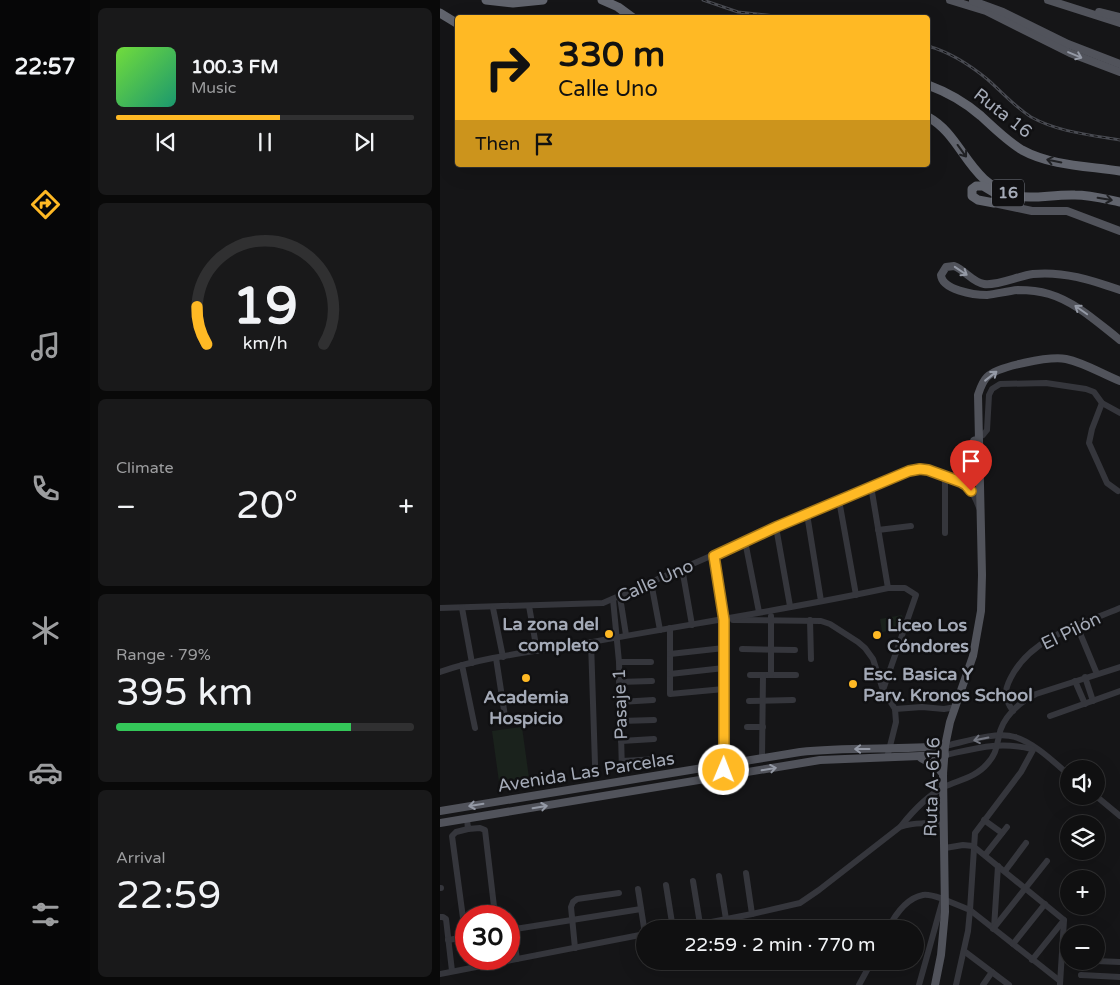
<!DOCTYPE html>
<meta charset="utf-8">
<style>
:root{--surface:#101011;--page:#19191a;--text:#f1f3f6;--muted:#9c9d9f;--line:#303031;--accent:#ffb924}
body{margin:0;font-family:"Varela Round",sans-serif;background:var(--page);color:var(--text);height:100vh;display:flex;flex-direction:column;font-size:19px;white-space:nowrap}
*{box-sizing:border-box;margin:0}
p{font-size:16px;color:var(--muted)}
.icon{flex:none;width:28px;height:28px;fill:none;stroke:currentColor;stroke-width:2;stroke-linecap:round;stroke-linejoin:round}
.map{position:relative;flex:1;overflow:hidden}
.drawer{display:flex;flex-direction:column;gap:8px;padding:8px;background:#090909;width:350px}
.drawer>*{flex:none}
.guide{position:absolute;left:15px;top:15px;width:475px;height:152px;border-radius:5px;box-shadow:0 5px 20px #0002,0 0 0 1px var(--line);background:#ffb924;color:#111;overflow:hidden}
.fabs{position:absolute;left:620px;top:760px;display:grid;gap:10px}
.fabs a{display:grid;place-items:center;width:45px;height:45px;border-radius:50%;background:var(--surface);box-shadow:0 5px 20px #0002,0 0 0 1px var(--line);font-size:25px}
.speed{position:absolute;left:15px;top:905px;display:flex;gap:10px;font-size:25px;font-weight:700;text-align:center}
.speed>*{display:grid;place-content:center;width:65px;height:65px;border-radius:50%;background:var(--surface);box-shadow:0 5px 20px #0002,0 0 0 1px var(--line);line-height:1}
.speed .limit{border:8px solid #d22;background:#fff;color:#111}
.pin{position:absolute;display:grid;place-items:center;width:42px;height:42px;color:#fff;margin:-51px -21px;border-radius:50% 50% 50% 0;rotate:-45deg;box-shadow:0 0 5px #0007}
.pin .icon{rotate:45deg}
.me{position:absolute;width:55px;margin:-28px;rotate:1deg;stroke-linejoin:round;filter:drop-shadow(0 0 4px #0008)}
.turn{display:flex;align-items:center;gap:18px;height:105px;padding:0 20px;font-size:22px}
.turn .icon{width:65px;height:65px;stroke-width:2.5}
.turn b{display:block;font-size:35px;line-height:42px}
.then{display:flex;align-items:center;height:48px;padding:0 20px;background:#0003;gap:10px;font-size:19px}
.big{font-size:38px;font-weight:600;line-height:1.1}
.drawer .widget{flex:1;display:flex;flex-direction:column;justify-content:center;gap:8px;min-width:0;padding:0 18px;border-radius:8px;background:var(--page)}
.drawer .dial{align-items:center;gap:0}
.dial svg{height:130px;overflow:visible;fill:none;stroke:var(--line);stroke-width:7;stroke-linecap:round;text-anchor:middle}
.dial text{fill:var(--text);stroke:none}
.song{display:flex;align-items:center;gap:15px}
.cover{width:60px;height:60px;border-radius:8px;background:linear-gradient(135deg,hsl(100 70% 55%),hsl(160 70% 35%))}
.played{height:5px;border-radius:2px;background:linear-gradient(90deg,var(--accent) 55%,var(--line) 55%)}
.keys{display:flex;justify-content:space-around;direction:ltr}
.heat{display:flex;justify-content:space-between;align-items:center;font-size:28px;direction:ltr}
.charge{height:8px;border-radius:4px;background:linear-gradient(90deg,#34c759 79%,var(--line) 0)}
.trip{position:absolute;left:196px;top:920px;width:288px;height:50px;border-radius:25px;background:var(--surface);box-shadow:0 5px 20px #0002,0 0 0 1px var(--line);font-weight:600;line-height:50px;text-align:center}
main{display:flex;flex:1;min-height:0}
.menu{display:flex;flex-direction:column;width:90px;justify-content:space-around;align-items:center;background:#060607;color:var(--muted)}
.menu .icon{width:35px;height:35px}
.menu .selected{color:var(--accent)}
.menu b{font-size:22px;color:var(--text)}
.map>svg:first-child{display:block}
.green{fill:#1a221c}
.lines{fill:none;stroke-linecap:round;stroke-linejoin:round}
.minor{stroke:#35363c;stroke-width:6}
.major{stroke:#51535b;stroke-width:8}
.highway{stroke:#61646d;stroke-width:9}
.rail-casing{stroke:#484a51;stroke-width:3}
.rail{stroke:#101012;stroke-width:1;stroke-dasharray:4;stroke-linecap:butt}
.oneway{stroke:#9499a5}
.oneway2{stroke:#202124}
.oneway3{stroke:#737680}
.route-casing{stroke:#a67817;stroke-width:12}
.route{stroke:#ffb924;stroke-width:9}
.poi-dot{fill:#ffb924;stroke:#101012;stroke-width:2}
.labels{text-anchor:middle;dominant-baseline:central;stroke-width:5;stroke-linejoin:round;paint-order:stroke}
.shield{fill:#101012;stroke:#787c86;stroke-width:1}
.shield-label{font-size:16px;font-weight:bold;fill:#a5abb8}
.street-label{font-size:18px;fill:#a5abb8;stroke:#101012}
.poi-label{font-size:18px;font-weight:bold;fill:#a5abb8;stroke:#101012;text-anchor:start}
</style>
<main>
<nav class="menu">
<b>22:57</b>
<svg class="icon selected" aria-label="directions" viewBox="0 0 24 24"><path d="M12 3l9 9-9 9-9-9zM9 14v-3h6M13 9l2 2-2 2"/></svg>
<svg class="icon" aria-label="music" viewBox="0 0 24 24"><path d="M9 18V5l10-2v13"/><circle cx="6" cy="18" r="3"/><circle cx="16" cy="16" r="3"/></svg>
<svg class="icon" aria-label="phone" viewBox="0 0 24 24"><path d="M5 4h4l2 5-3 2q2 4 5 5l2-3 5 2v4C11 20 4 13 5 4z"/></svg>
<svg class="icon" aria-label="climate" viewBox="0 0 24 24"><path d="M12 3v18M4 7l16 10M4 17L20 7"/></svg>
<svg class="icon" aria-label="car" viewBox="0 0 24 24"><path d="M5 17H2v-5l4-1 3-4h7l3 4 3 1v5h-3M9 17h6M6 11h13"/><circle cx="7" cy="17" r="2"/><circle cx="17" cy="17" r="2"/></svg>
<svg class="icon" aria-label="filters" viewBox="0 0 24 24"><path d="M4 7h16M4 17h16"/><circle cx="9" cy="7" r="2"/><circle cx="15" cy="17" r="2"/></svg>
</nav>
<section class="drawer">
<div class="widget">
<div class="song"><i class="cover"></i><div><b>100.3 FM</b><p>Music</p></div></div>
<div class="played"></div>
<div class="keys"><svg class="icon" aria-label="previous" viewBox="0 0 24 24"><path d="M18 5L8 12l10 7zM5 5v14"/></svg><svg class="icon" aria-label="pause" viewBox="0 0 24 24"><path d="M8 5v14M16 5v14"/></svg><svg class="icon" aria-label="next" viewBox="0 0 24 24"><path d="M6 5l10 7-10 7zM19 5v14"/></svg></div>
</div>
<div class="widget dial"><svg viewBox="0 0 100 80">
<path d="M14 69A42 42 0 1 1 86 69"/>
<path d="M14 69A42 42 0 0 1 8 46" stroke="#ffb924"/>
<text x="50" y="56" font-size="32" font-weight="700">19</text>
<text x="50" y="72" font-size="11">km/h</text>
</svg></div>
<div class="widget"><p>Climate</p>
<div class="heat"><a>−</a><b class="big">20°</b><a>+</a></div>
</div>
<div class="widget"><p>Range · 79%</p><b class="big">395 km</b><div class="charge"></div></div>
<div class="widget"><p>Arrival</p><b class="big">22:59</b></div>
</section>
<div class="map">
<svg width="680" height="985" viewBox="0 0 680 985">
<rect width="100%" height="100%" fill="#151517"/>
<g class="green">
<path d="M462 615 465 628 442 632 440 619Z"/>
<path d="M82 727 90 785 60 789 52 731Z"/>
</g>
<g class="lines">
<g class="minor">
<path d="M662 403 652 429 649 443 667 483 678 491"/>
<path d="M535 439 543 435 547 430 549 395 552 389 560 384 606 383 646 389 654 392 662 403 680 413"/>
<path d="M505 476V533"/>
<path d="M431 486 448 588"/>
<path d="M399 500 416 595"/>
<path d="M367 514 381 601"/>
<path d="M336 527 350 606"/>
<path d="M438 530 471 526"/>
<path d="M305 541 319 612"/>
<path d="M274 556 284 620 285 764 282 777"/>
<path d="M242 568 252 625"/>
<path d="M211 582 220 630"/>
<path d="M180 597 186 635"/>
<path d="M173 599 179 662 182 771"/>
<path d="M89 606 97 651"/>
<path d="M0 608 163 603 431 486C446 480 464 469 480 469 488 469 522 480 527 486 533 492 537 502 540 510"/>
<path d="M22 608 32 663"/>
<path d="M53 608 63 657"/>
<path d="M293 620 381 621 390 624 418 642 425 648 433 659 443 690 455 709 456 722 447 758"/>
<path d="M370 620 371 659"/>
<path d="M637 626 657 674"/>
<path d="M230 628V694L284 689"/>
<path d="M151 642 155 764"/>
<path d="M302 649 355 650"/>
<path d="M230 654 284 648"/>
<path d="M56 658 66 723"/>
<path d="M179 662H211"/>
<path d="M22 665 35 728"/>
<path d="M0 672C45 656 94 652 141 644 243 625 346 610 448 588H465L476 595 443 690"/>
<path d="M230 674 284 668"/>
<path d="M310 675H356"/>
<path d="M331 675V616"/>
<path d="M645 677 653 701"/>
<path d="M635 681 645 704"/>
<path d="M179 682 212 681"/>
<path d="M309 701 353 700"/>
<path d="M180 702 213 700"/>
<path d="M455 709 482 707 504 709 516 707"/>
<path d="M573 711C562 696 565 687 574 672 596 636 643 624 680 608"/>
<path d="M610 716 680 691"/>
<path d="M181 721 214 720"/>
<path d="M307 727H323"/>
<path d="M181 741 214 739"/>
<path d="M505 746C524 742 556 731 575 737 593 742 614 762 629 775"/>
<path d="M593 750 581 772 535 833 530 910 620 981"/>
<path d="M505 755C537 748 559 741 592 749"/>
<path d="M322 758 323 675"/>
<path d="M182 761 218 759"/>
<path d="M656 796 680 816"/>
<path d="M27 819 28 829 40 828 45 830 55 915"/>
<path d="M544 820 562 833"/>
<path d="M461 826C473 811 487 796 504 787 519 780 536 777 547 764 556 754 556 749 559 736 562 718 579 702 596 694L680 667"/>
<path d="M505 848 523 845 533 846 624 920 620 984"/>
<path d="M545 855 567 827"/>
<path d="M565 871 586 843"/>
<path d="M306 873 312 914"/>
<path d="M279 876 286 919"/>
<path d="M253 881 260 924"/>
<path d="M226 885 233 929"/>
<path d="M0 888H1"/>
<path d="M198 889 205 934"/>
<path d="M0 917H3L6 919 12 971"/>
<path d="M23 918 12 836 16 832 28 829"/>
<path d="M71 921 77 959"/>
<path d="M554 928 558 866"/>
<path d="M236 929 312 914 360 903 379 890 460 827C475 822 489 823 504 825"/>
<path d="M448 929C455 915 467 898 483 895 489 894 497 897 503 899"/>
<path d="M553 929 607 861"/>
<path d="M69 930 201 909"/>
<path d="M8 940 26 937"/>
<path d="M573 944 605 904"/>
<path d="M135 948 131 907 133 902 137 899 179 893"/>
<path d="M524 951 569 985"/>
<path d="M592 960 624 920"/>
<path d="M656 961 680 962"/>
<path d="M0 974 205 934"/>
<path d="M641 975 680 977"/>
<path d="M419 985 432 961"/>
<path d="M479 985 503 899 530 910 528 931 516 985"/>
<path d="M543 985 552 972"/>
</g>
<g class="major">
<path d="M510 0 546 11 630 53 680 72"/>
<path d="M608 0 680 23"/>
<path d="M533 1 563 12 628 44 680 64"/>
<path d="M659 12 680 17"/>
<path d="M554 203 592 211H627L680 231"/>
<path d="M680 290C651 280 624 271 593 274 578 276 557 286 544 284 532 282 525 270 514 266L506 267 501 275C502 290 534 295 547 295 557 294 567 291 578 290 588 290 599 291 609 294 636 302 658 323 680 340"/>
<path d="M512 479C533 478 532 457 534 441"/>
<path d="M481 758 497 767 503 774"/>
<path d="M0 811 360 752C408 747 457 750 505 746"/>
<path d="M0 823 380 760 505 755"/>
<path d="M495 985 501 955 505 912 503 774 505 746 510 722 533 656 541 611 542 575 538 395C540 389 542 382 547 377 558 366 610 356 626 359 645 363 662 374 680 381"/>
</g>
<g class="highway">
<path d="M46 0 73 3 103 0"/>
<path d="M162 0 178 7 193 18"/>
<path d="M0 13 18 24"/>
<path d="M488 85C507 92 525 102 541 116 554 128 567 141 582 150 611 166 648 166 680 171"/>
<path d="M488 117C514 131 523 160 544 179 575 207 598 194 635 195 650 195 665 199 680 202"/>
<path d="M553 192 543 186H536L532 189V196L538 200 554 203"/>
</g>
<defs>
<g id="rail">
<path d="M263 0 298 12 353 18"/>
<path d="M488 46C509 52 530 65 547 79 562 92 575 107 591 117 618 132 650 135 680 140"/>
</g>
</defs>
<use href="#rail" class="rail-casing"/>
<use href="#rail" class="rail"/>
</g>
<defs><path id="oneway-shaft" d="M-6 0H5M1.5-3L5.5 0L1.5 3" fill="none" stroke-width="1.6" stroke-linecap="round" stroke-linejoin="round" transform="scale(1.25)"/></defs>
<g class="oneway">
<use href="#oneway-shaft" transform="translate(635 55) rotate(23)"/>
<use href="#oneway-shaft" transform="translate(521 271) rotate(34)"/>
<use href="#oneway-shaft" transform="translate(641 310) rotate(-145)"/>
<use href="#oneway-shaft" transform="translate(551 376) rotate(-38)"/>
<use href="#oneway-shaft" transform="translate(422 749) rotate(180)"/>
<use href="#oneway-shaft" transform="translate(329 769) rotate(-10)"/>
<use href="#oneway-shaft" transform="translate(36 805) rotate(171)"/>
<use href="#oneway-shaft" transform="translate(100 807) rotate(-9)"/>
</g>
<g class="oneway2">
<use href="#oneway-shaft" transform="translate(522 151) rotate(54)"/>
<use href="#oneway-shaft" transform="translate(614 161) rotate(-169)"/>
<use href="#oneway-shaft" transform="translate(665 199) rotate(9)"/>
</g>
<use class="oneway3" href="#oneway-shaft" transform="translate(541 739) rotate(169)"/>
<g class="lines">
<defs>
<path id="route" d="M284 770V620L274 556 336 527 469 471 480 469 488 470 521 482 526 485 531 491"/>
</defs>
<use href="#route" class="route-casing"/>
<use href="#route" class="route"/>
</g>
<g class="poi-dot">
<circle cx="169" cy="634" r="5"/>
<circle cx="437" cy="635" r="5"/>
<circle cx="86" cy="678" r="5"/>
<circle cx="413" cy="684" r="5"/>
</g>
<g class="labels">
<rect class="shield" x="552" y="179.5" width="32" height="27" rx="4"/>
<g class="shield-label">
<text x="568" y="193">16</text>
</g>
<g class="street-label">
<text transform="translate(563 113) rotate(38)">Ruta 16</text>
<text transform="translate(215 581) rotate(-24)">Calle Uno</text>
<text transform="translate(631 631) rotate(-26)">El Pilón</text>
<text transform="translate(180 704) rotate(-92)">Pasaje 1</text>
<text transform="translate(146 772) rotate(-9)">Avenida Las Parcelas</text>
<text transform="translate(492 787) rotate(-88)">Ruta A-616</text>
</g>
<g class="poi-label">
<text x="159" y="624" text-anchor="end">La zona del<tspan x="159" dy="21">completo</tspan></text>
<text x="447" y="625">Liceo Los<tspan x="447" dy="21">Cóndores</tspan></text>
<text x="423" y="674">Esc. Basica Y<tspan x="423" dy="21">Parv. Kronos School</tspan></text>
<text x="86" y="697" text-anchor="middle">Academia<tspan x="86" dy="21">Hospicio</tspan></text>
</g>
</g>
</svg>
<div class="fabs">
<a><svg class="icon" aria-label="sound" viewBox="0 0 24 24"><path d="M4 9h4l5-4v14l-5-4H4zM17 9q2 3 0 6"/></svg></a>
<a><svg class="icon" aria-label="layers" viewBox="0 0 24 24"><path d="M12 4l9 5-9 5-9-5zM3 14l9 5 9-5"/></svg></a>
<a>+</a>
<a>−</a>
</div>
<div class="speed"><div class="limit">30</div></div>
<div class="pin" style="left:531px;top:491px;background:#d93025"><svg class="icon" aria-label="arrive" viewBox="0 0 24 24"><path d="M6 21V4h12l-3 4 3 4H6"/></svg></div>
<svg class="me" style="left:284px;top:770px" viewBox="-20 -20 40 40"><circle r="17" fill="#ffb924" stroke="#fff" stroke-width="3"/><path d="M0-11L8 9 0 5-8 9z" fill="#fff"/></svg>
<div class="trip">22:59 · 2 min · 770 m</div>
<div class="guide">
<div class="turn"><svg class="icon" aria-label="right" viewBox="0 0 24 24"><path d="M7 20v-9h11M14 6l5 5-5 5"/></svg><div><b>330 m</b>Calle Uno</div></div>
<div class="then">Then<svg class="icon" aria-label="arrive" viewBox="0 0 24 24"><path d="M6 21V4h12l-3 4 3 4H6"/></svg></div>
</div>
</div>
</main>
